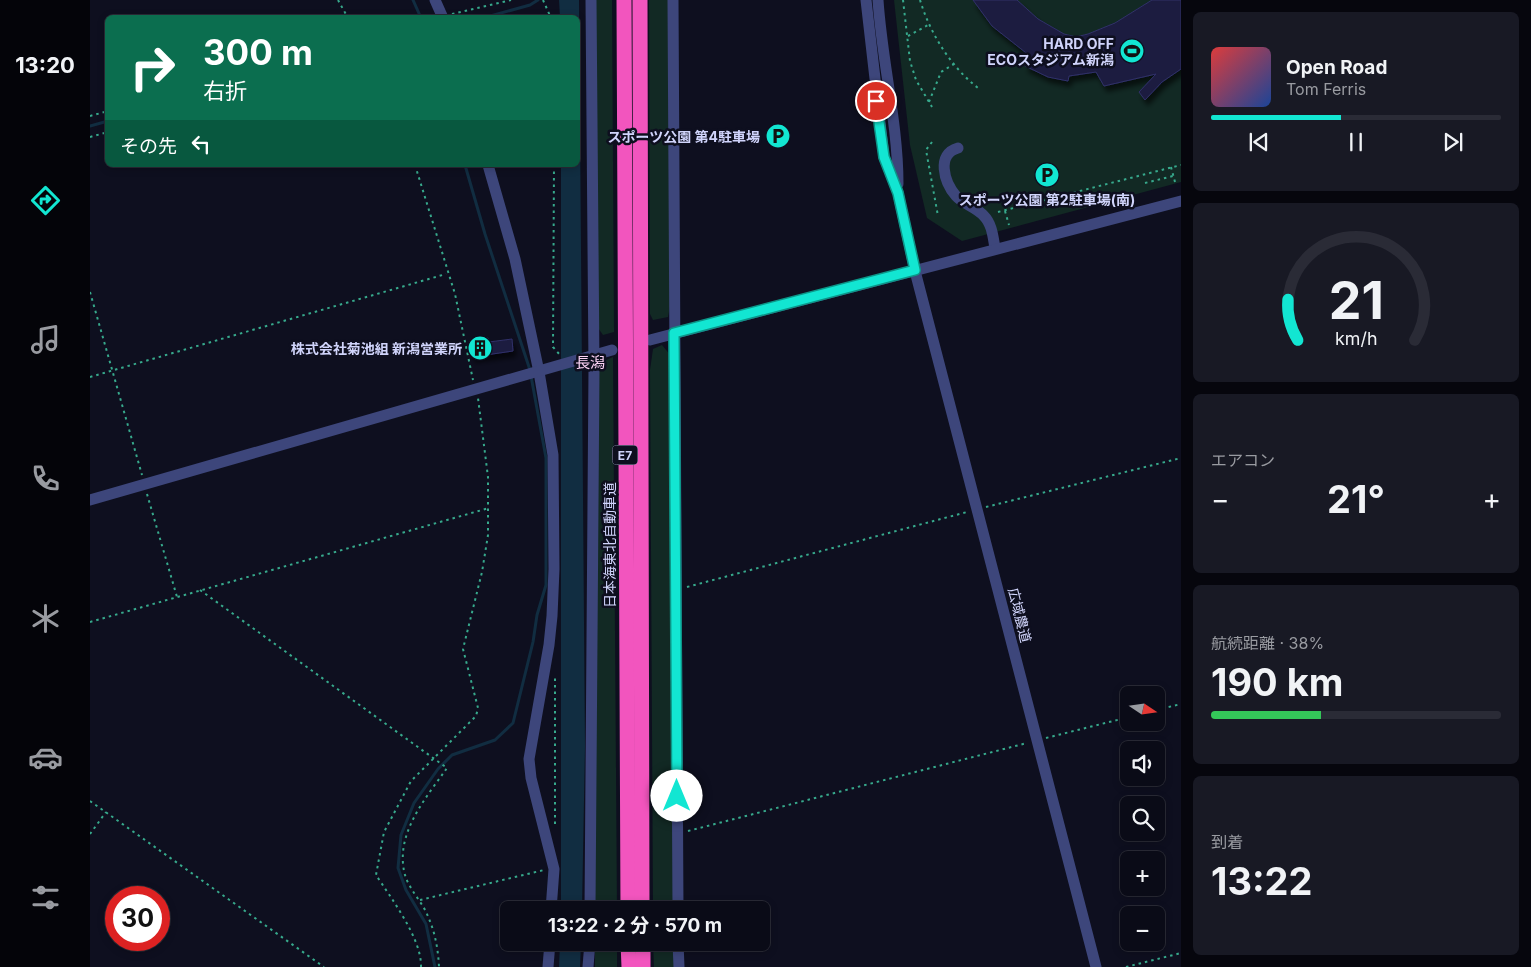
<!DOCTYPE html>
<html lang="ja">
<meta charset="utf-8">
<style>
:root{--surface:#0a0b17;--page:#181924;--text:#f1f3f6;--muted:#999ba1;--line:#2a2b36;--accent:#12e6d2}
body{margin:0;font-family:Inter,"Noto Sans JP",sans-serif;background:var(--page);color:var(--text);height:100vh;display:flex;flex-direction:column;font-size:19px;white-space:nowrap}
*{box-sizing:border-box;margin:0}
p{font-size:16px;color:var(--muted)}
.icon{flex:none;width:28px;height:28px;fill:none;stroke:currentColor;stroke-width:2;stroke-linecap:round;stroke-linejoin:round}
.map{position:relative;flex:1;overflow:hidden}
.panel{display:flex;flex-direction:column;gap:12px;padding:12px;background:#06060d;width:350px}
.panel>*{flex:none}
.guide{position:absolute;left:15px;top:15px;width:475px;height:152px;border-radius:8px;box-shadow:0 2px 8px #0003,0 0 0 1px var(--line);background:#0b6e4f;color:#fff;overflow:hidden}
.needle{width:32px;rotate:103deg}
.tools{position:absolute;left:1030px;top:686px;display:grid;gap:10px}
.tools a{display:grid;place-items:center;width:45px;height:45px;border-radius:8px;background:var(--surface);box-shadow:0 2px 8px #0003,0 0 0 1px var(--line);font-size:25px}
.speed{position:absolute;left:15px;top:886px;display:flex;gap:10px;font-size:25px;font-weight:700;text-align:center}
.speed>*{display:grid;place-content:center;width:65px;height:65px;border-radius:50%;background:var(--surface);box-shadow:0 2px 8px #0003,0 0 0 1px var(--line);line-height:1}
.speed .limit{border:8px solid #d22;background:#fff;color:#111}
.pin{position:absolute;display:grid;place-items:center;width:42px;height:42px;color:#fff;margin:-21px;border:2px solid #fff;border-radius:50%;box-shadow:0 1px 5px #0007}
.me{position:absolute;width:55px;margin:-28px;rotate:0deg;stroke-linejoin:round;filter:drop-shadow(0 0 4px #0008)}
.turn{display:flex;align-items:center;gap:18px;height:105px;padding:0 15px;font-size:22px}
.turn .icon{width:65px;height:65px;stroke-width:2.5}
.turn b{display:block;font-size:35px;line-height:42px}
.then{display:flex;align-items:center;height:48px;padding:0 15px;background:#0003;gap:10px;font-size:19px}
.big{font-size:38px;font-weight:700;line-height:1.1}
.panel .tile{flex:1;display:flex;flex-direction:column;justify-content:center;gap:8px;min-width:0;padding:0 18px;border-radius:8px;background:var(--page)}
.panel .dial{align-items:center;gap:0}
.dial svg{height:130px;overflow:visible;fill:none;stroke:var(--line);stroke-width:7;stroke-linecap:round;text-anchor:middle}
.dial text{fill:var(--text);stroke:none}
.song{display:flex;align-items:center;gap:15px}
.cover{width:60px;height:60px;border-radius:8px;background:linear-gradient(135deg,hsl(0 70% 55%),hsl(220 70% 35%))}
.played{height:5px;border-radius:2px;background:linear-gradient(90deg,var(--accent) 45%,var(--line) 45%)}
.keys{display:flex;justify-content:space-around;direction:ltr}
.heat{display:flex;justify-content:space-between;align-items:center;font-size:28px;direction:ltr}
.charge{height:8px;border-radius:4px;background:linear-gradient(90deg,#34c759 38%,var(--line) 0)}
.trip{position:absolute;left:410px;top:901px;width:270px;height:50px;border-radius:8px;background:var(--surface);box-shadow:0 2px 8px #0003,0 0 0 1px var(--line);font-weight:700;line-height:50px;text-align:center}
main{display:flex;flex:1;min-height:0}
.dock{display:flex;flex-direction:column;width:90px;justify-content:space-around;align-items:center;background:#040409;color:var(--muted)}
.dock .icon{width:35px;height:35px}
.dock .active{color:var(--accent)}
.dock b{font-size:22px;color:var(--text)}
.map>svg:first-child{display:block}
.green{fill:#122924}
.water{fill:#112d41}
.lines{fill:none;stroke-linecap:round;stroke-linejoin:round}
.stream{stroke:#112d41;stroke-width:3}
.building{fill:#1c1c3f;stroke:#303069;filter:url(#shadow)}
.path{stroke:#37a98c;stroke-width:2;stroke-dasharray:2.5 4;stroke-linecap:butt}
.minor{stroke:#3d467b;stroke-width:11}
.highway{stroke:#f255be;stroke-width:15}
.route-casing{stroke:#0c9688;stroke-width:12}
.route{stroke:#12e6d2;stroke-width:9}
.labels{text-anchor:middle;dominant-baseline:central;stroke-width:5;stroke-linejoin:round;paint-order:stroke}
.shield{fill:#0e0f1f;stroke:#9699b9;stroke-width:1}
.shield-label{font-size:12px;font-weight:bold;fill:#d0d4fb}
.poi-label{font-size:14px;font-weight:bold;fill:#d0d4fb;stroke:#0e0f1f;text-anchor:end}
.street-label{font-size:14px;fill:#d0d4fb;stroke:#0e0f1f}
.neighbourhood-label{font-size:15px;fill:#fcd2f4;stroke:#0e0f1f}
</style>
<main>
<nav class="dock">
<b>13:20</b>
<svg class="icon active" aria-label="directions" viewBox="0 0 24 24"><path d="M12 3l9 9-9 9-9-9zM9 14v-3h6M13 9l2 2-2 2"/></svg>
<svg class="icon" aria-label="music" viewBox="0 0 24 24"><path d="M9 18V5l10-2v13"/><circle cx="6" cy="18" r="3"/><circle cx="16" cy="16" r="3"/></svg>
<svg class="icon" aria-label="phone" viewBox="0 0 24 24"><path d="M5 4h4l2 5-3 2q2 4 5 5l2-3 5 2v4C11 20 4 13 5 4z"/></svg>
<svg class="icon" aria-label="climate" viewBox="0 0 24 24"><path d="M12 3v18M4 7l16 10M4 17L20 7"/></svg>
<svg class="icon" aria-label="car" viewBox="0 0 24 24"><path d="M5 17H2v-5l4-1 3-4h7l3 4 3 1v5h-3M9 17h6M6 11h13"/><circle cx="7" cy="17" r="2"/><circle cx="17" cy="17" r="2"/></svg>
<svg class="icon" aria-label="filters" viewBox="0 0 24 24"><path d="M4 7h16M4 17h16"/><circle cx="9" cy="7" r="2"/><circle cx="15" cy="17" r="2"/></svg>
</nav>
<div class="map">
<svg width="1091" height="967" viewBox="0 0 1091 967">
<defs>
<filter id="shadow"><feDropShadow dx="3" dy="5.5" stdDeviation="2.5" flood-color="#0009"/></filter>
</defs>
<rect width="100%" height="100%" fill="#0e0f1f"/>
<g class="green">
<path d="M504 0H522L524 332 513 335 506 325Z"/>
<path d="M559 0H584L581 301 578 317 563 320 560 314Z"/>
<path d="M804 0H1091V182L872 241 837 218 820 145Z"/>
<path d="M572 345 581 356 583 658 581 694 584 727 585 910H563L560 370 563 349Z"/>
<path d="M523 357 527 910H505L507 364Z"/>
<rect x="505" y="943" width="22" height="24"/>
<path d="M563 943H585L587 967H564Z"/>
</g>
<g class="water">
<path d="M469 0H489L495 746 492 910H471V165H488V18L470 17Z"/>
<path d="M470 943H491L490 967H469Z"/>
</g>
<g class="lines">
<g class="stream">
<path d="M323 0 331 18"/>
<path d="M393 18 440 5 448 0"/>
<path d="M0 126 18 121"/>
<path d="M375 165 395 234 440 370"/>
<path d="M345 967 336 924 316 890 308 868 311 835 324 803 348 769 362 755 405 740 423 723 443 642 447 615 456 585V458L441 376"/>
</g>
</g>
<g class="building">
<path d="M883 0H927L948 19 974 34 986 37 998 34 1025 23 1062 0H1091V69L1072 82 1055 100 1049 92 1066 74 1014 86 1006 72 979 76 978 81 958 77 935 66 940 56 902 26Z"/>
<path d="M398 338 399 342 422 339 423 351 382 357 380 341Z"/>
</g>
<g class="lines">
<g class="path">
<path d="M248 0 258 18"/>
<path d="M453 0 461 18"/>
<path d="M813 0 820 61 826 80 842 107"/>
<path d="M830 0C840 33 860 66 888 88"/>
<path d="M362 14 421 0"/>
<path d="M818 36 840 24"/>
<path d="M839 102 851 72 864 64"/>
<path d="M0 116 18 111"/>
<path d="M0 137 18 132"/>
<path d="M842 142 836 150 848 216"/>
<path d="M325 165 365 294 383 380"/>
<path d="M464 165 463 347 470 355"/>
<path d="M1081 167 1085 182"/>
<path d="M1055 183 1083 176"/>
<path d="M915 211 919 225"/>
<path d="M908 212 1091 165"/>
<path d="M0 292 52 475"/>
<path d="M0 377 356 274"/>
<path d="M57 494 87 597"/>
<path d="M896 507 1091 458"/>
<path d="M597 587 877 512"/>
<path d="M110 590 357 768C336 798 304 834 315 875 318 886 328 898 334 908 344 927 348 946 349 967"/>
<path d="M0 622 399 508"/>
<path d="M1066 710 1091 704"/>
<path d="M956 738 1039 717"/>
<path d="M0 801 234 967"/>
<path d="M465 824V676"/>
<path d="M598 831 937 743"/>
<path d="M0 834 16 812"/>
<path d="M330 900 454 870"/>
<path d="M331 967C332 939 301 898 286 875L294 832 321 781 386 716 388 708 373 649 392 572 398 535V477L388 398"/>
<path d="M1036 967 1091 953"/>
</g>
<g class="minor">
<path d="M345 0 353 18"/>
<path d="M583 0 588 910"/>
<path d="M776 0 794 157 808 193 825 271 1006 967"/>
<path d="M788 0C792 62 808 123 808 184"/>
<path d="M868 148C846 154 854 182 866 196 873 204 886 207 894 216 902 224 903 237 905 248"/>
<path d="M398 165 425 259 449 372 463 455 464 569 462 616 459 645 439 759 441 778 464 869 461 910"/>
<path d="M560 340 1091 201"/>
<path d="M0 500 522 350"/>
<path d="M500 910 504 368 501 0"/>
<path d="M588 942 589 967"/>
<path d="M458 967 460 942"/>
<path d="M498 967 500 942"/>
</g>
<g class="highway">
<path d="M534 0 538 910"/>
<path d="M550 0 552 910"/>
<path d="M538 942 539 967"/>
<path d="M553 942V967"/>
</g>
</g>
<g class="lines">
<defs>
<path id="route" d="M587 796 584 333 825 270 808 193 794 157 786 101"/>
</defs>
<use href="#route" class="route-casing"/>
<use href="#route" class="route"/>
</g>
<defs>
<symbol id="stadium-disc" viewBox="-11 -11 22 22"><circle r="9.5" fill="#12e6d2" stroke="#0e0f1f"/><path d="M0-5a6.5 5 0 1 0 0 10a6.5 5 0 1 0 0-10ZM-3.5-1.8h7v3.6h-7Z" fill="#111"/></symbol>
<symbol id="parking-disc" viewBox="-11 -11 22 22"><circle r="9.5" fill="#12e6d2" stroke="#0e0f1f"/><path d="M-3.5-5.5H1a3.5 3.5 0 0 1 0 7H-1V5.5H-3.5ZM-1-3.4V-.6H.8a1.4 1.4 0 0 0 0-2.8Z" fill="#111"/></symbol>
<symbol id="building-disc" viewBox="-11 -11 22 22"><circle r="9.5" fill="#12e6d2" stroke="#0e0f1f"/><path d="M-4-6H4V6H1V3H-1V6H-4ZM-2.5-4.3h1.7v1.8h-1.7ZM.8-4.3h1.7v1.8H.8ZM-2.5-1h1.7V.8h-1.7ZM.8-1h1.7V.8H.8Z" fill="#111"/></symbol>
</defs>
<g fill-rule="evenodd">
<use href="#stadium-disc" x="1028" y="37" width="28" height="28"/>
<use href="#parking-disc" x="674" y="122" width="28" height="28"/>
<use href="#parking-disc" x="943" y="161" width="28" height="28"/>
<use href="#building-disc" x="376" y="334" width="28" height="28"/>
</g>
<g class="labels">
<rect class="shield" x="522.5" y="445.5" width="25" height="19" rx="4"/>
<g class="shield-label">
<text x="535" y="455">E7</text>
</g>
<g class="poi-label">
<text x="1024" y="43">HARD OFF<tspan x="1024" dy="16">ECOスタジアム新潟</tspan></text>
<text x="670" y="136">スポーツ公園 第4駐車場</text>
<text x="957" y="199" text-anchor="middle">スポーツ公園 第2駐車場(南)</text>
<text x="372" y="348">株式会社菊池組 新潟営業所</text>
</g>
<g class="street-label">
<text transform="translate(519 545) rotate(-90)">日本海東北自動車道</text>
<text transform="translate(930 615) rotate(76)">広域農道</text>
</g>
<g class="neighbourhood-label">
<text x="500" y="362">長潟</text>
</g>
</g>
</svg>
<div class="tools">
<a><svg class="needle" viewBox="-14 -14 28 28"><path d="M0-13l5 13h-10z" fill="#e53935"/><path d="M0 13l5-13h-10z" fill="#999ba1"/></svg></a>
<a><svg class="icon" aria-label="sound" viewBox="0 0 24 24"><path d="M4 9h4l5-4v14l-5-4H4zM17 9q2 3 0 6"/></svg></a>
<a><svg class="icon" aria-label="search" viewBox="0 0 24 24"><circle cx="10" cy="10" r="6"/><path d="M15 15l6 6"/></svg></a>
<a>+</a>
<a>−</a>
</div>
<div class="speed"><div class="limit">30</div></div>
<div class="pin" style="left:786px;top:101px;background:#d93025"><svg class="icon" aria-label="arrive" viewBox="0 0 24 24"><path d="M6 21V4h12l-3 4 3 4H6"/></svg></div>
<svg class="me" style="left:587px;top:796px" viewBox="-20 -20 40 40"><circle r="19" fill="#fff"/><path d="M0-13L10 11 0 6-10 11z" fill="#12e6d2"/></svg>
<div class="trip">13:22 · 2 分 · 570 m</div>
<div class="guide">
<div class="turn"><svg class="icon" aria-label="right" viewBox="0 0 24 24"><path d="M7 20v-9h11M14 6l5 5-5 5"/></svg><div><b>300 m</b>右折</div></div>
<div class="then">その先<svg class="icon" aria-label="left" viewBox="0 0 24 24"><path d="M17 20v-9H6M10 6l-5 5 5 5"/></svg></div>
</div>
</div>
<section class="panel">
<div class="tile">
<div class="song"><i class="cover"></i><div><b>Open Road</b><p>Tom Ferris</p></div></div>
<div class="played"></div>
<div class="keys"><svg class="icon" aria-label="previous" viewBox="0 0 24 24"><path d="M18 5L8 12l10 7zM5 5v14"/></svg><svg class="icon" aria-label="pause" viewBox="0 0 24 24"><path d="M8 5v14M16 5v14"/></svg><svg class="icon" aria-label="next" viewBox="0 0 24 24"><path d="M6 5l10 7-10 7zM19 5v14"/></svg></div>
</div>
<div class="tile dial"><svg viewBox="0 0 100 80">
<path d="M14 69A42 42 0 1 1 86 69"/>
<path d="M14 69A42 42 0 0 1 8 44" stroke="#12e6d2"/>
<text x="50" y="56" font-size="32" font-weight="700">21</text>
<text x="50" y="72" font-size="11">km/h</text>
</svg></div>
<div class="tile"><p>エアコン</p>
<div class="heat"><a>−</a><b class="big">21°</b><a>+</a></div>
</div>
<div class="tile"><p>航続距離 · 38%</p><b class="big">190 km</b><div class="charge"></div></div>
<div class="tile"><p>到着</p><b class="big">13:22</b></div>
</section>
</main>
